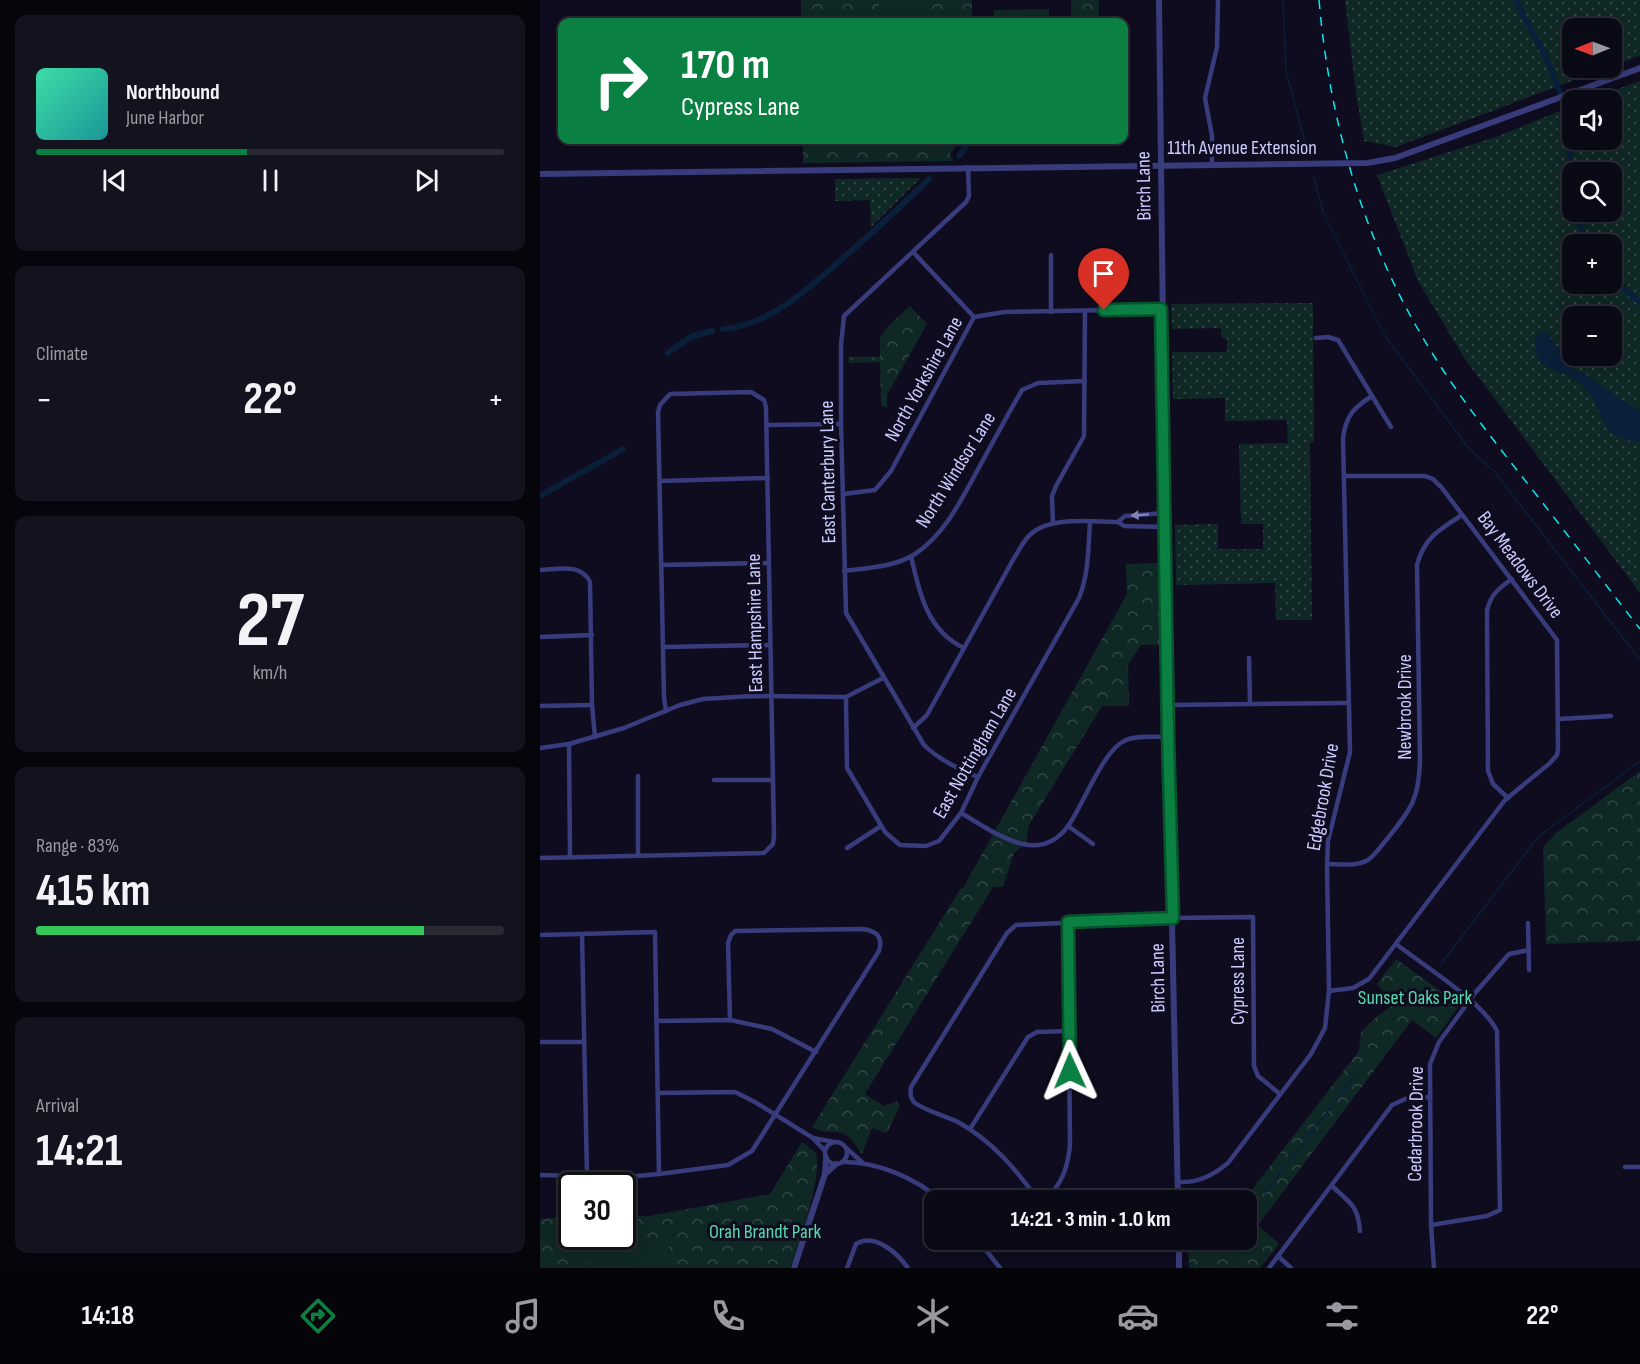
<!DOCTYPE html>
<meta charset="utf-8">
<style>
:root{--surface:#0a0916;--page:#13121f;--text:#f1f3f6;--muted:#999aa1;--line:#2a2a35;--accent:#0b8043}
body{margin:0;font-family:"Sofia Sans Condensed",sans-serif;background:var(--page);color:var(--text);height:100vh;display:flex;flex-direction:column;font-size:22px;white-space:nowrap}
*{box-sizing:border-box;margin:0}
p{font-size:20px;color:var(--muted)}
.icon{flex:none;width:33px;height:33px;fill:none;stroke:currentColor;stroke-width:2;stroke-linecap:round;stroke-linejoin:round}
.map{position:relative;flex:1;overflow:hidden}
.drawer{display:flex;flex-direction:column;gap:15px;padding:15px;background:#06050c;width:540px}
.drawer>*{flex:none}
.banner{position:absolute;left:18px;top:18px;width:570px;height:126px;border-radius:12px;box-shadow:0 3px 15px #0003,0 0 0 2px var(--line);background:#0b8043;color:#fff;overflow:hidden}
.needle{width:39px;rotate:269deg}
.fabs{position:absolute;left:1022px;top:18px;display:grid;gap:12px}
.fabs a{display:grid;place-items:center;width:60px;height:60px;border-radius:12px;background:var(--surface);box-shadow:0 3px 15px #0003,0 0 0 2px var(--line);font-size:30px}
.speed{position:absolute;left:18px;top:1172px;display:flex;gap:12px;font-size:30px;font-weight:700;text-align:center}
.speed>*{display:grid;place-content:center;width:78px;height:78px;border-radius:50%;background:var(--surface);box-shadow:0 3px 15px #0003,0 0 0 2px var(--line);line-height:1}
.speed .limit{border:3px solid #111;border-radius:9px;background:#fff;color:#111}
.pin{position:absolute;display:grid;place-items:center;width:51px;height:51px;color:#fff;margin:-62px -26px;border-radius:50% 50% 50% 0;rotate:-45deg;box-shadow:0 0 6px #0007}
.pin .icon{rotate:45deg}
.me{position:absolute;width:66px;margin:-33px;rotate:359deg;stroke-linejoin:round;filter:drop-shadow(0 0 4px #0008)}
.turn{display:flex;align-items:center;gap:21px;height:126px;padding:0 24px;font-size:27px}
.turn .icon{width:78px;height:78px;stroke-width:2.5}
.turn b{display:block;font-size:42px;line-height:51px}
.big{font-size:45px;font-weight:700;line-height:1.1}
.drawer .tile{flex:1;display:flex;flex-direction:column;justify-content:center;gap:9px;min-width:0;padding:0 21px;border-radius:12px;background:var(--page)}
.drawer .dial{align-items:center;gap:0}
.dial b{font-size:78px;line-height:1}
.song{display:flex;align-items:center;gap:18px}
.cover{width:72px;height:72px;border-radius:9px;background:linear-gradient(135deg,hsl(160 70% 55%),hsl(180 70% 35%))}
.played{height:6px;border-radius:3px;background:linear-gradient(90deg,var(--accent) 45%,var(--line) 45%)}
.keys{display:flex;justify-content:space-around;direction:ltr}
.heat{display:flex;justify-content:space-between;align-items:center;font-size:33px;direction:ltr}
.charge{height:9px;border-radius:4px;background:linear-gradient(90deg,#34c759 83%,var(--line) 0)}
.trip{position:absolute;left:384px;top:1190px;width:333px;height:60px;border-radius:12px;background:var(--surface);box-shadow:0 3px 15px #0003,0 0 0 2px var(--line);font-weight:700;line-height:60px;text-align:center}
.tab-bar{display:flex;height:96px;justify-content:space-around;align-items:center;background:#040409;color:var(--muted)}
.tab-bar .icon{width:42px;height:42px}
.tab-bar .active{color:var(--accent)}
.tab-bar b{font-size:27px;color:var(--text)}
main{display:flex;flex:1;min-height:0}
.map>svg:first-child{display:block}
.grass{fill:url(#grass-dots);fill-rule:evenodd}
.park{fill:url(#park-crowns)}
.garden{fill:#102825}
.water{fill:#0a1f39}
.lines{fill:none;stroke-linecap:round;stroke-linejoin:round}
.stream{stroke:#0a1f39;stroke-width:1.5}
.canal{stroke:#0a1f39;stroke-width:6}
.minor{stroke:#393c7c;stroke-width:4.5}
.tertiary{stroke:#393c7c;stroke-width:6}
.rail{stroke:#07ebee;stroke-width:1.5;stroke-dasharray:9 8;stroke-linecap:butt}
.oneway{fill:#8284bd}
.route-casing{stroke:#07532c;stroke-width:15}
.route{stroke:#0b8043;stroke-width:10}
.labels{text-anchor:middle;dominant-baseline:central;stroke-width:6;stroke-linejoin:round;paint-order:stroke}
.street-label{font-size:20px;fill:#cccbfe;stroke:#0e0c1e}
.park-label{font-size:20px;fill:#5adbaf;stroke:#0e0c1e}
</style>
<main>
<section class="drawer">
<div class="tile">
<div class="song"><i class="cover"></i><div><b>Northbound</b><p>June Harbor</p></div></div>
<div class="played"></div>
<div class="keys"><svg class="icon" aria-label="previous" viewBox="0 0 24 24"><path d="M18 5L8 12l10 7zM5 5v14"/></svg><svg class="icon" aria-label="pause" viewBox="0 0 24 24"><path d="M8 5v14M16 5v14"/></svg><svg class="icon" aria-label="next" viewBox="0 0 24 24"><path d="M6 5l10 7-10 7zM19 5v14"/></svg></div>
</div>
<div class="tile"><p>Climate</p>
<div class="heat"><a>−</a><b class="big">22°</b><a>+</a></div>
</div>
<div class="tile dial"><b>27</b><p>km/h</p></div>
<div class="tile"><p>Range · 83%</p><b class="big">415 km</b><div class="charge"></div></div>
<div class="tile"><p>Arrival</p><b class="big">14:21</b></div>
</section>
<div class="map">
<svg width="1100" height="1268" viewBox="0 0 1100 1268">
<defs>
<pattern id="grass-dots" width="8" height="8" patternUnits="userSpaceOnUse" patternTransform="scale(1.5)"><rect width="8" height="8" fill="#102825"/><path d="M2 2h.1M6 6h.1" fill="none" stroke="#324646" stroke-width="1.8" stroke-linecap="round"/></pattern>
<pattern id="park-crowns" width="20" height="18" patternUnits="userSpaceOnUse" patternTransform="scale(1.5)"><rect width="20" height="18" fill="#102825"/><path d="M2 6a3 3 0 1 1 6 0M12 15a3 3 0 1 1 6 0" fill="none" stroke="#324646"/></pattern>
</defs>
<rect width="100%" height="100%" fill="#0e0c1e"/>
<g class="grass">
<path d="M805 0H1100V56L1071 66V28H1032V68H1067L856 147 824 141 816 93Z"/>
<path d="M1100 81V593L925 359 878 281 837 175 956 137 1032 106V140H1071V100H1047ZM1032 172H1071V212H1032ZM1032 244H1071V284H1032ZM1032 316H1071V356H1032Z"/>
<path d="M381 178 331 227 330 200 295 201V179Z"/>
<path d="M773 303 774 442 770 443 772 620H736L735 583 636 585 635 525 678 524V549H723V524H701L699 444 748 443 747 420 685 421V398L633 399 632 352H687V339L682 338 681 328 632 329 631 304Z"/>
</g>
<g class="park">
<rect x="261" y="0" width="171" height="22"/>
<rect x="531" y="0" width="28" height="19"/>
<path d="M263 140H421L410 154 414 161 263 163Z"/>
<path d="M370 306 387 324 347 395V408L341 405 340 362 309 363 308 357H340V337L347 327Z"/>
<path d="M619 563 621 645H601L588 665 589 706H562L489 825 486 843 474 853 463 887H453L325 1094 344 1106 357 1101 360 1106 347 1133 332 1128 322 1154C317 1148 313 1139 306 1135 295 1129 285 1135 272 1127L421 888H423L587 594 586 564Z"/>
<path d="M1100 771V941L1006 944 1003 847 1016 833Z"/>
<path d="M856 959 920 1005 896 1038 872 1020 718 1225 739 1244 720 1268H649L648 1239H706V1200H704L819 1051 821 1032 835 1018 854 1004 837 984Z"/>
<path d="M262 1142 276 1153C283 1175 259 1245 250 1268H0V1219L31 1217 32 1236H82L83 1216H109L230 1194Z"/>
</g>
<g class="garden">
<rect x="339" y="0" width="41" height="22"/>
<path d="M509 9V22H454V10Z"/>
<path d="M129 1242 128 1268H48V1249L52 1245Z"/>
</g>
<path class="water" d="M1000 332H1006L1035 371 1045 374 1100 412V442C1055 439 1067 409 1042 385 1021 364 994 378 995 338Z"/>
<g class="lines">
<g class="stream">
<path d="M743 0 746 71 768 154"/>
<path d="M774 178 783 212 845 336 930 450 954 471 1100 660"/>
<path d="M901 964 998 837 1100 761"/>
<path d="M725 1193 824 1064"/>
</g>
<g class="canal">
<path d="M975 0 1006 57 1027 110 1032 182"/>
<path d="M419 156 431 140"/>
<path d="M1036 212 1046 244"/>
<path d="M1071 278 1100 302"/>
<path d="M183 329C230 325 266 290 301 260 331 234 360 207 389 179"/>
<path d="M128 353 152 336 172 331"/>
<path d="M0 496 83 449"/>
</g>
<g class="minor">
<path d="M672 165V136L665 98 677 47 678 0"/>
<path d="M428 167 429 196 426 202 304 316 301 345V424L306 613 384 745C399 760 418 769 438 777"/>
<path d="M373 252 434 317"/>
<path d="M511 312V255"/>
<path d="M776 338 788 337 798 340 851 427"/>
<path d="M227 425 301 424"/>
<path d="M120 481 228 478"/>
<path d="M303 494 335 490 351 471 434 317 464 312 622 309"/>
<path d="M578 522 585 516 624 513"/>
<path d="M513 523 512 496 516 486 544 436 545 311"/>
<path d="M371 556C379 592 387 631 424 648"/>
<path d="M121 565 229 563"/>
<path d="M0 570C19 569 41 563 50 582L52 705 55 737"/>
<path d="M304 571C327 568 355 567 375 554 407 533 424 494 442 462 455 438 468 414 482 390L498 383 545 381"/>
<path d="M0 637 52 635"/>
<path d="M123 647 230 645"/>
<path d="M709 658 710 704"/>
<path d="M306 697 307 768 345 832 360 845 386 846 399 841 421 813 438 777 539 598C549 573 548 549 550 523"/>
<path d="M628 705 808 703"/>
<path d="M0 706 52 705"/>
<path d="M1019 719 1071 716"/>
<path d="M373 728 387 715 474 558C478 552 482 544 487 538 506 515 550 522 578 522L584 526 625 527"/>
<path d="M29 744 30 856"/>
<path d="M0 748 29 744 84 728 140 705 163 699 212 696 306 697 343 678"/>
<path d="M98 776V855"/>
<path d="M174 780H233"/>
<path d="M968 798 953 784 948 771 947 611C950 595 959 588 972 579"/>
<path d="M421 813C453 831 498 868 528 826 543 806 563 749 586 740 598 735 615 737 628 737"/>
<path d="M528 826 553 844"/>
<path d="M307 848 341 826"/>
<path d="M0 858 224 853 233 844 234 835 226 407 224 400 211 392 130 394 120 405 118 412 124 697 126 711"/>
<path d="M787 864C799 864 816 867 828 860 835 855 841 846 847 839 871 809 879 800 880 760L877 565C884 538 900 529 922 515"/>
<path d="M988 923 989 970"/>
<path d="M42 934 47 1176"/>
<path d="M0 935 115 932 119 1174"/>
<path d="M856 944C883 965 944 1003 957 1031L960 1210 947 1216 891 1225"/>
<path d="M789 991 813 988 829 979 965 800 1010 763 1017 755 1018 749 1017 640 902 488 893 479 885 476H804"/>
<path d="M116 1021 190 1020 232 1029 276 1052"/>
<path d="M0 1042H44"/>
<path d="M118 1093 195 1092 215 1102 273 1138"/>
<path d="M430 1129 488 1037 497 1032 529 1031"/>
<circle cx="296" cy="1153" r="11"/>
<path d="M306 1148 322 1162"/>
<path d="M285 1151 273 1138 294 1142"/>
<path d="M302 1162C336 1161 375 1178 401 1200"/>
<path d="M1085 1167H1100"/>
<path d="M0 1175 85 1177 119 1174 188 1165 212 1151 339 951C343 937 337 931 323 929L195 931 191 935 188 943 190 1020"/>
<path d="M638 1182C658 1183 672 1176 688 1163L771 1054 785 1028 789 991 787 864 788 841 810 752 803 438C806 416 813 408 832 396"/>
<path d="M792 1186C810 1203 818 1205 820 1231"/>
<path d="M498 1200C476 1169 452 1141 418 1122 406 1116 386 1111 375 1103 370 1099 370 1093 371 1087L467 933 476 925 633 918 713 917 714 1066 718 1076 740 1094"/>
<path d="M506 1200C522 1182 527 1171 530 1146L528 922"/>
<path d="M437 1239 460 1268"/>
<path d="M447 1250 462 1239"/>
<path d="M738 1256 751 1268"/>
<path d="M307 1268 316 1244C335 1232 358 1254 368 1268"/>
<path d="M729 1268 852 1105 865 1099 890 1097"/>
<path d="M894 1268 891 1225 890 1064 899 1042 935 993 969 954 989 950"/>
</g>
<g class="tertiary">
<path d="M619 0 628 737 638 1200"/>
<path d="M0 174 827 163 855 158 1100 68"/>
<path d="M285 1174 296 1164"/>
<path d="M639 1239V1268"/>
<path d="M254 1268 285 1174 286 1158"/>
</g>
<path class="rail" d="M779 0C789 116 820 229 879 331 912 389 954 441 995 493 1030 538 1065 584 1100 629"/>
</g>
<defs><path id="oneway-solid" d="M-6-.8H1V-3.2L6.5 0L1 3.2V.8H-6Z" transform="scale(1.5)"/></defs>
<use class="oneway" href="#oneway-solid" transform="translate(600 515) rotate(176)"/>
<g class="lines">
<defs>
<path id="route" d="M530 1071 528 922 633 918 628 736 621 309 564 310"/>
</defs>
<use href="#route" class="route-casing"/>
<use href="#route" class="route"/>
</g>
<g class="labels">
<g class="street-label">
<text x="702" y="148">11th Avenue Extension</text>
<text transform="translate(604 186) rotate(-91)">Birch Lane</text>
<text transform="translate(384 379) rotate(-61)">North Yorkshire Lane</text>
<text transform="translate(416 470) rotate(-58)">North Windsor Lane</text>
<text transform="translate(288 472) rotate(-91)">East Canterbury Lane</text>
<text transform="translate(980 565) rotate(53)">Bay Meadows Drive</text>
<text transform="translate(215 623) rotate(-91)">East Hampshire Lane</text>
<text transform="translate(865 707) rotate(-90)">Newbrook Drive</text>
<text transform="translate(435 753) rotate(-60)">East Nottingham Lane</text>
<text transform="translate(783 797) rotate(-80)">Edgebrook Drive</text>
<text transform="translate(618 978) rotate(-91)">Birch Lane</text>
<text transform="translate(698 981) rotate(-90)">Cypress Lane</text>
<text transform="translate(876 1124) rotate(-89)">Cedarbrook Drive</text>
</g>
<g class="park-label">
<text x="875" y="998">Sunset Oaks Park</text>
<text x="225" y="1232">Orah Brandt Park</text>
</g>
</g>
</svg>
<div class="fabs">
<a><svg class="needle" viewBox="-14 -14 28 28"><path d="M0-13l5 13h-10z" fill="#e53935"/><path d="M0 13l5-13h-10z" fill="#999aa1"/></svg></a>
<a><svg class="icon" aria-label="sound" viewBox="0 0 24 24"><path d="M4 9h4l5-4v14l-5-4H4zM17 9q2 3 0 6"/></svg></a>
<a><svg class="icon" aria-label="search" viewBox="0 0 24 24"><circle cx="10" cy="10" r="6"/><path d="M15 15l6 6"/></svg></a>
<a>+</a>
<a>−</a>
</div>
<div class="speed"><div class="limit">30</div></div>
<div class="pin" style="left:564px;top:310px;background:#d93025"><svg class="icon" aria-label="arrive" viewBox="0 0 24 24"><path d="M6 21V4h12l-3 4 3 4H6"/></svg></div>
<svg class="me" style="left:530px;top:1071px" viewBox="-20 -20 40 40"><path d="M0-17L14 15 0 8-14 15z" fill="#0b8043" stroke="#fff" stroke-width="4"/></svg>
<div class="trip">14:21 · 3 min · 1.0 km</div>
<div class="banner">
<div class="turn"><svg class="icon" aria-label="right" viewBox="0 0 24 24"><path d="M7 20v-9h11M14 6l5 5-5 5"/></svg><div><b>170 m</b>Cypress Lane</div></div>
</div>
</div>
</main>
<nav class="tab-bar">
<b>14:18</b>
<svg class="icon active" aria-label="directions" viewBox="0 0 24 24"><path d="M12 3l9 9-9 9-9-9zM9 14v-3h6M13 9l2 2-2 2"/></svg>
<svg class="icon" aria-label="music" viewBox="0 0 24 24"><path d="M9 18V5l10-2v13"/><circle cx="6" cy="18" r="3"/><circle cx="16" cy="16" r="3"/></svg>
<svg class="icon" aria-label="phone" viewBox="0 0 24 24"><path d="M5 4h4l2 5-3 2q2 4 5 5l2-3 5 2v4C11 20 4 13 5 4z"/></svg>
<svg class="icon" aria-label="climate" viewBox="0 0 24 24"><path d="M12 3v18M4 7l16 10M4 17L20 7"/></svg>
<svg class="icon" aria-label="car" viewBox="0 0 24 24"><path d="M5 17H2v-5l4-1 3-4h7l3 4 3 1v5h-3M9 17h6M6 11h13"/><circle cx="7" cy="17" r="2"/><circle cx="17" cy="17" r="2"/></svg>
<svg class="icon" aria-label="filters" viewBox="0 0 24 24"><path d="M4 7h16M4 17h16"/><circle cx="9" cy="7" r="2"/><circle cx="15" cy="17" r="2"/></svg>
<b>22°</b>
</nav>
